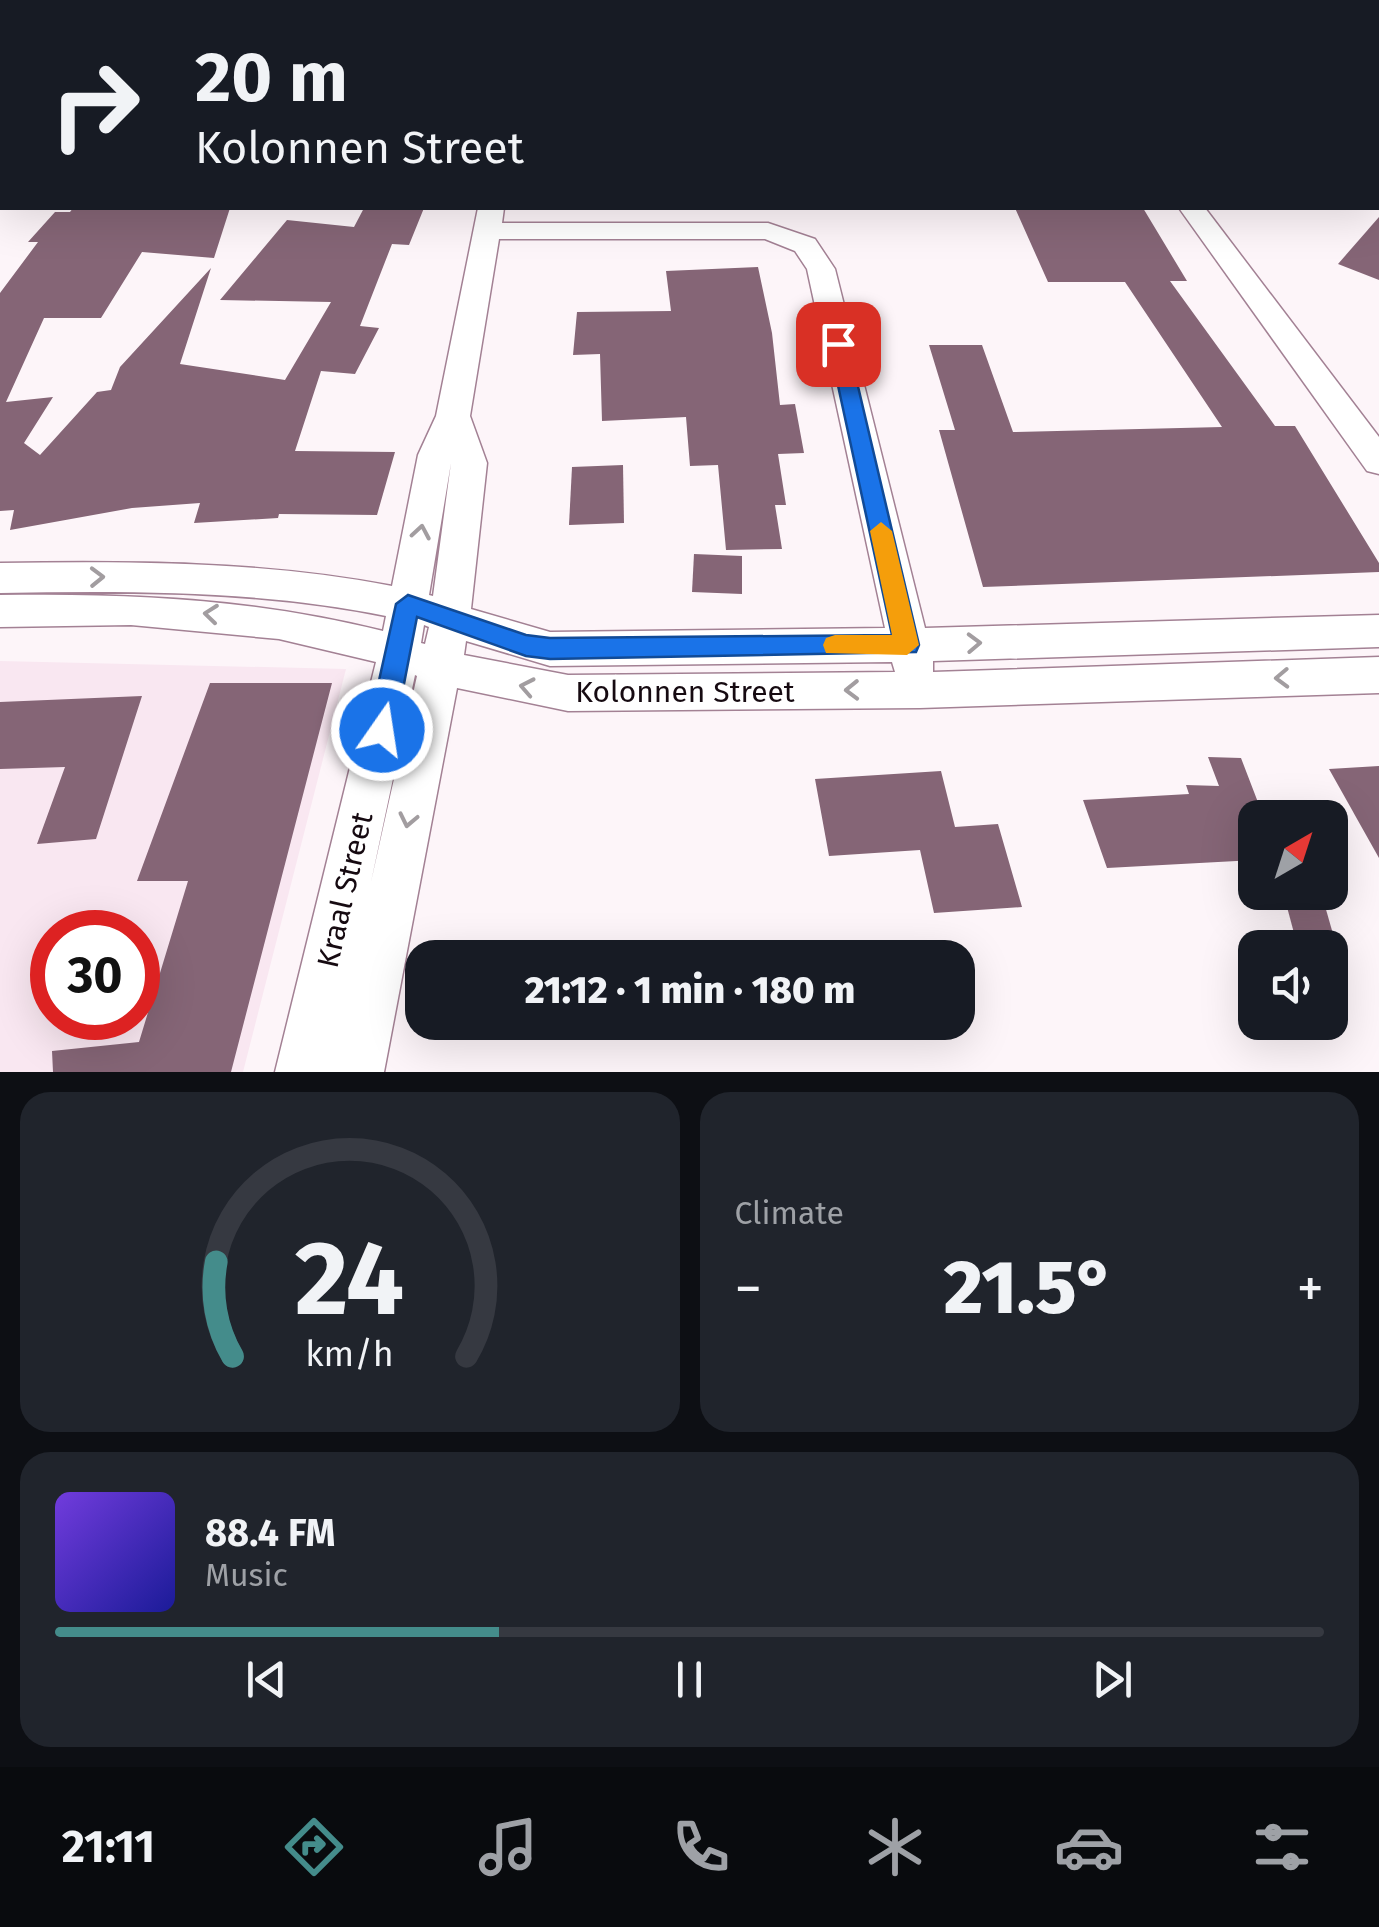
<!DOCTYPE html>
<meta charset="utf-8">
<style>
:root{--surface:#171b24;--page:#20242c;--text:#f1f3f6;--muted:#9ea1a6;--line:#363941;--accent:#448c8b}
body{margin:0;font-family:"Fira Sans",sans-serif;background:var(--page);color:var(--text);height:100vh;display:flex;flex-direction:column;font-size:38px;white-space:nowrap}
*{box-sizing:border-box;margin:0}
p{font-size:32px;color:var(--muted)}
.icon{flex:none;width:55px;height:55px;fill:none;stroke:currentColor;stroke-width:2;stroke-linecap:round;stroke-linejoin:round}
.map{position:relative;height:1072px;overflow:hidden}
.sheet{display:flex;flex-direction:column;gap:20px;padding:20px;background:#0d0f14;flex:1}
.sheet>*{flex:none}
.hud{position:absolute;left:0px;top:0px;width:1380px;height:210px;box-shadow:0 10px 40px #0002;background:#171b24;color:var(--text);overflow:hidden}
.needle{width:65px;rotate:39deg}
.controls{position:absolute;left:1238px;top:800px;display:grid;gap:20px}
.controls a{display:grid;place-items:center;width:110px;height:110px;border-radius:20px;background:var(--surface);box-shadow:0 10px 40px #0002;font-size:50px}
.speed{position:absolute;left:30px;top:910px;display:flex;gap:20px;font-size:50px;font-weight:700;text-align:center}
.speed>*{display:grid;place-content:center;width:130px;height:130px;border-radius:50%;background:var(--surface);box-shadow:0 10px 40px #0002;line-height:1}
.speed .limit{border:15px solid #d22;background:#fff;color:#111}
.pin{position:absolute;display:grid;place-items:center;width:85px;height:85px;color:#fff;margin:-42px;border-radius:20px;box-shadow:0 5px 15px #0006}
.me{position:absolute;width:110px;margin:-55px;rotate:13deg;stroke-linejoin:round;filter:drop-shadow(0 0 8px #0008)}
.turn{display:flex;align-items:center;gap:35px;height:210px;padding:0 30px;font-size:45px}
.turn .icon{width:130px;height:130px;stroke-width:2.5}
.turn b{display:block;font-size:70px;line-height:85px}
.big{font-size:75px;font-weight:800;line-height:1.1}
.sheet .tile{flex:1;display:flex;flex-direction:column;justify-content:center;gap:15px;min-width:0;padding:0 35px;border-radius:30px;background:var(--page)}
.sheet .dial{align-items:center;gap:0}
.dial svg{height:260px;overflow:visible;fill:none;stroke:var(--line);stroke-width:7;stroke-linecap:round;text-anchor:middle}
.dial text{fill:var(--text);stroke:none}
.song{display:flex;align-items:center;gap:30px}
.cover{width:120px;height:120px;border-radius:15px;background:linear-gradient(135deg,hsl(260 70% 55%),hsl(240 70% 35%))}
.played{height:10px;border-radius:5px;background:linear-gradient(90deg,var(--accent) 35%,var(--line) 35%)}
.keys{display:flex;justify-content:space-around;direction:ltr}
.heat{display:flex;justify-content:space-between;align-items:center;font-size:55px;direction:ltr}
.sheet .tiles{flex:1;display:grid;gap:20px;grid-template-columns:1fr 1fr}
.tile:last-child{grid-column:span 2}
.trip{position:absolute;left:405px;top:940px;width:570px;height:100px;border-radius:30px;background:var(--surface);box-shadow:0 10px 40px #0002;font-weight:800;line-height:100px;text-align:center}
.tabs{display:flex;height:160px;justify-content:space-around;align-items:center;background:#090b0e;color:var(--muted)}
.tabs .icon{width:70px;height:70px}
.tabs .on{color:var(--accent)}
.tabs b{font-size:45px;color:var(--text)}
.map>svg:first-child{display:block}
.built{fill:#f9e7f1;fill-rule:evenodd}
.building{fill:#856576}
.lines{fill:none;stroke-linecap:round;stroke-linejoin:round}
.minor-casing{stroke:#a38194;stroke-width:3}
.tertiary-casing{stroke:#a38194;stroke-width:3}
.minor{fill:#fff;fill-rule:evenodd}
.tertiary{fill:#fff;fill-rule:evenodd}
.oneway{stroke:#a29da0}
.route{fill:#1a73e8;stroke:#114b97;stroke-width:2.5}
.slow{fill:#f59e0b}
.labels{text-anchor:middle;dominant-baseline:central;stroke-width:9;stroke-linejoin:round;paint-order:stroke}
.street-label{font-size:30px;fill:#160a11;stroke:#fff}
</style>
<div class="map">
<svg width="1379" height="1072" viewBox="0 0 1379 1072">
<rect width="100%" height="100%" fill="#fdf5f9"/>
<g class="built">
<path d="M332 0H754L755 2H330Z"/>
<path d="M0 661 346 669 243 1072H0ZM52 932H138V1018H52Z"/>
</g>
<g class="building">
<path d="M73 208H230L214 258 142 252 101 318H44L6 402 53 397 24 443 40 455 97 392 111 390 120 367 211 268 180 364 285 380 331 302 220 300 287 220 354 227 364 208H424L409 245 392 244 360 326 379 328 355 374 321 371 295 451 395 452 377 515 279 514 278 518 194 523 200 503 132 508 10 530 14 510 0 511V293L38 242H28L55 212H70Z"/>
<path d="M1015 208H1143L1187 281H1170L1275 426H1295L1379 563V572L983 587 939 430H955L929 345H982L1013 432 1222 427 1125 282H1048Z"/>
<path d="M1379 217V280L1338 264Z"/>
<path d="M758 267 772 333 780 405 795 404 804 453 778 454 786 505H775L782 549 726 550 718 465 690 466 686 417 602 421 600 354 573 355 577 312 671 311 666 271Z"/>
<path d="M623 465 624 523 569 525 572 467Z"/>
<path d="M694 554 742 556V594L692 592Z"/>
<path d="M210 683H332L231 1072H53L52 1051 139 1042 188 881H137Z"/>
<path d="M142 696 96 839 37 844 65 767 0 769V702Z"/>
<path d="M1208 757 1241 758 1264 818H1255V860L1107 868 1083 800 1189 794 1186 785 1219 786Z"/>
<path d="M1379 766V858L1329 769Z"/>
<path d="M941 771 955 827 998 824 1022 907 934 913 920 850 829 856 815 779Z"/>
<path d="M1283 892H1321L1337 948H1298Z"/>
</g>
<g class="lines">
<defs>
<g id="minor">
<path d="M902 0H922L923 2H903Z"/>
<path d="M478 208H504L502 223H768L815 239 835 269 925 628 1379 615V647L933 661V672L1379 657V693L920 708 568 711 457 688 384 1072H275L376 662 279 639 131 625 0 627V595C133 593 253 599 383 631L386 616C259 590 129 591 0 593V563C131 561 262 561 392 586L418 455 436 416ZM499 239H765L795 251 807 269 885 628 550 632 471 609 487 463 470 416ZM451 463 433 596 429 595ZM424 625 429 627 425 644 421 643ZM466 641 550 666 892 662 895 672 568 675 464 655ZM415 675 417 676 371 882Z"/>
<path d="M1179 208H1205L1379 437V474L1367 471Z"/>
</g>
<g id="tertiary">
<path d="M1309 0H1336L1338 2H1311Z"/>
<rect x="1378" y="42" width="1" height="17"/>
<rect x="0" y="52" width="2" height="19"/>
<rect x="1378" y="83" width="1" height="18"/>
<rect x="0" y="108" width="2" height="18"/>
</g>
</defs>
<use href="#minor" class="minor-casing"/>
<use href="#tertiary" class="tertiary-casing"/>
<use href="#minor" class="minor"/>
<use href="#tertiary" class="tertiary"/>
</g>
<defs><path id="oneway-chevron" d="M-2-3.5L2.5 0L-2 3.5" fill="none" stroke-width="1.6" stroke-linecap="round" stroke-linejoin="round" transform="scale(2.5)"/></defs>
<g class="oneway">
<use href="#oneway-chevron" transform="translate(421 532) rotate(-80)"/>
<use href="#oneway-chevron" transform="translate(97 577) rotate(-1)"/>
<use href="#oneway-chevron" transform="translate(211 614) rotate(-174)"/>
<use href="#oneway-chevron" transform="translate(974 643) rotate(-2)"/>
<use href="#oneway-chevron" transform="translate(1282 678) rotate(178)"/>
<use href="#oneway-chevron" transform="translate(527 687) rotate(-169)"/>
<use href="#oneway-chevron" transform="translate(852 690) rotate(179)"/>
<use href="#oneway-chevron" transform="translate(408 820) rotate(102)"/>
</g>
<path class="route" d="M838 339 848 344 919 645 916 652 550 659 526 656 417 617 395 730 391 738H372L368 730 396 604 408 595 526 635 550 638 892 635 829 344Z"/>
<path class="slow" d="M881 522 892 531 919 645 907 655 826 653 823 645 826 638 835 635H892L870 531Z"/>
<g class="labels">
<g class="street-label">
<text x="685" y="692">Kolonnen Street</text>
<text transform="translate(345 890) rotate(-77)">Kraal Street</text>
</g>
</g>
</svg>
<div class="controls">
<a><svg class="needle" viewBox="-14 -14 28 28"><path d="M0-13l5 13h-10z" fill="#e53935"/><path d="M0 13l5-13h-10z" fill="#9ea1a6"/></svg></a>
<a><svg class="icon" aria-label="sound" viewBox="0 0 24 24"><path d="M4 9h4l5-4v14l-5-4H4zM17 9q2 3 0 6"/></svg></a>
</div>
<div class="speed"><div class="limit">30</div></div>
<div class="pin" style="left:838px;top:344px;background:#d93025"><svg class="icon" aria-label="arrive" viewBox="0 0 24 24"><path d="M6 21V4h12l-3 4 3 4H6"/></svg></div>
<svg class="me" style="left:382px;top:730px" viewBox="-20 -20 40 40"><circle r="17" fill="#1a73e8" stroke="#fff" stroke-width="3"/><path d="M0-11L8 9 0 5-8 9z" fill="#fff"/></svg>
<div class="trip">21:12 · 1 min · 180 m</div>
<div class="hud">
<div class="turn"><svg class="icon" aria-label="right" viewBox="0 0 24 24"><path d="M7 20v-9h11M14 6l5 5-5 5"/></svg><div><b>20 m</b>Kolonnen Street</div></div>
</div>
</div>
<section class="sheet">
<div class="tiles">
<div class="tile dial"><svg viewBox="0 0 100 80">
<path d="M14 69A42 42 0 1 1 86 69"/>
<path d="M14 69A42 42 0 0 1 9 40" stroke="#448c8b"/>
<text x="50" y="56" font-size="32" font-weight="700">24</text>
<text x="50" y="72" font-size="11">km/h</text>
</svg></div>
<div class="tile"><p>Climate</p>
<div class="heat"><a>−</a><b class="big">21.5°</b><a>+</a></div>
</div>
<div class="tile">
<div class="song"><i class="cover"></i><div><b>88.4 FM</b><p>Music</p></div></div>
<div class="played"></div>
<div class="keys"><svg class="icon" aria-label="previous" viewBox="0 0 24 24"><path d="M18 5L8 12l10 7zM5 5v14"/></svg><svg class="icon" aria-label="pause" viewBox="0 0 24 24"><path d="M8 5v14M16 5v14"/></svg><svg class="icon" aria-label="next" viewBox="0 0 24 24"><path d="M6 5l10 7-10 7zM19 5v14"/></svg></div>
</div>
</div>
</section>
<nav class="tabs">
<b>21:11</b>
<svg class="icon on" aria-label="directions" viewBox="0 0 24 24"><path d="M12 3l9 9-9 9-9-9zM9 14v-3h6M13 9l2 2-2 2"/></svg>
<svg class="icon" aria-label="music" viewBox="0 0 24 24"><path d="M9 18V5l10-2v13"/><circle cx="6" cy="18" r="3"/><circle cx="16" cy="16" r="3"/></svg>
<svg class="icon" aria-label="phone" viewBox="0 0 24 24"><path d="M5 4h4l2 5-3 2q2 4 5 5l2-3 5 2v4C11 20 4 13 5 4z"/></svg>
<svg class="icon" aria-label="climate" viewBox="0 0 24 24"><path d="M12 3v18M4 7l16 10M4 17L20 7"/></svg>
<svg class="icon" aria-label="car" viewBox="0 0 24 24"><path d="M5 17H2v-5l4-1 3-4h7l3 4 3 1v5h-3M9 17h6M6 11h13"/><circle cx="7" cy="17" r="2"/><circle cx="17" cy="17" r="2"/></svg>
<svg class="icon" aria-label="filters" viewBox="0 0 24 24"><path d="M4 7h16M4 17h16"/><circle cx="9" cy="7" r="2"/><circle cx="15" cy="17" r="2"/></svg>
</nav>
